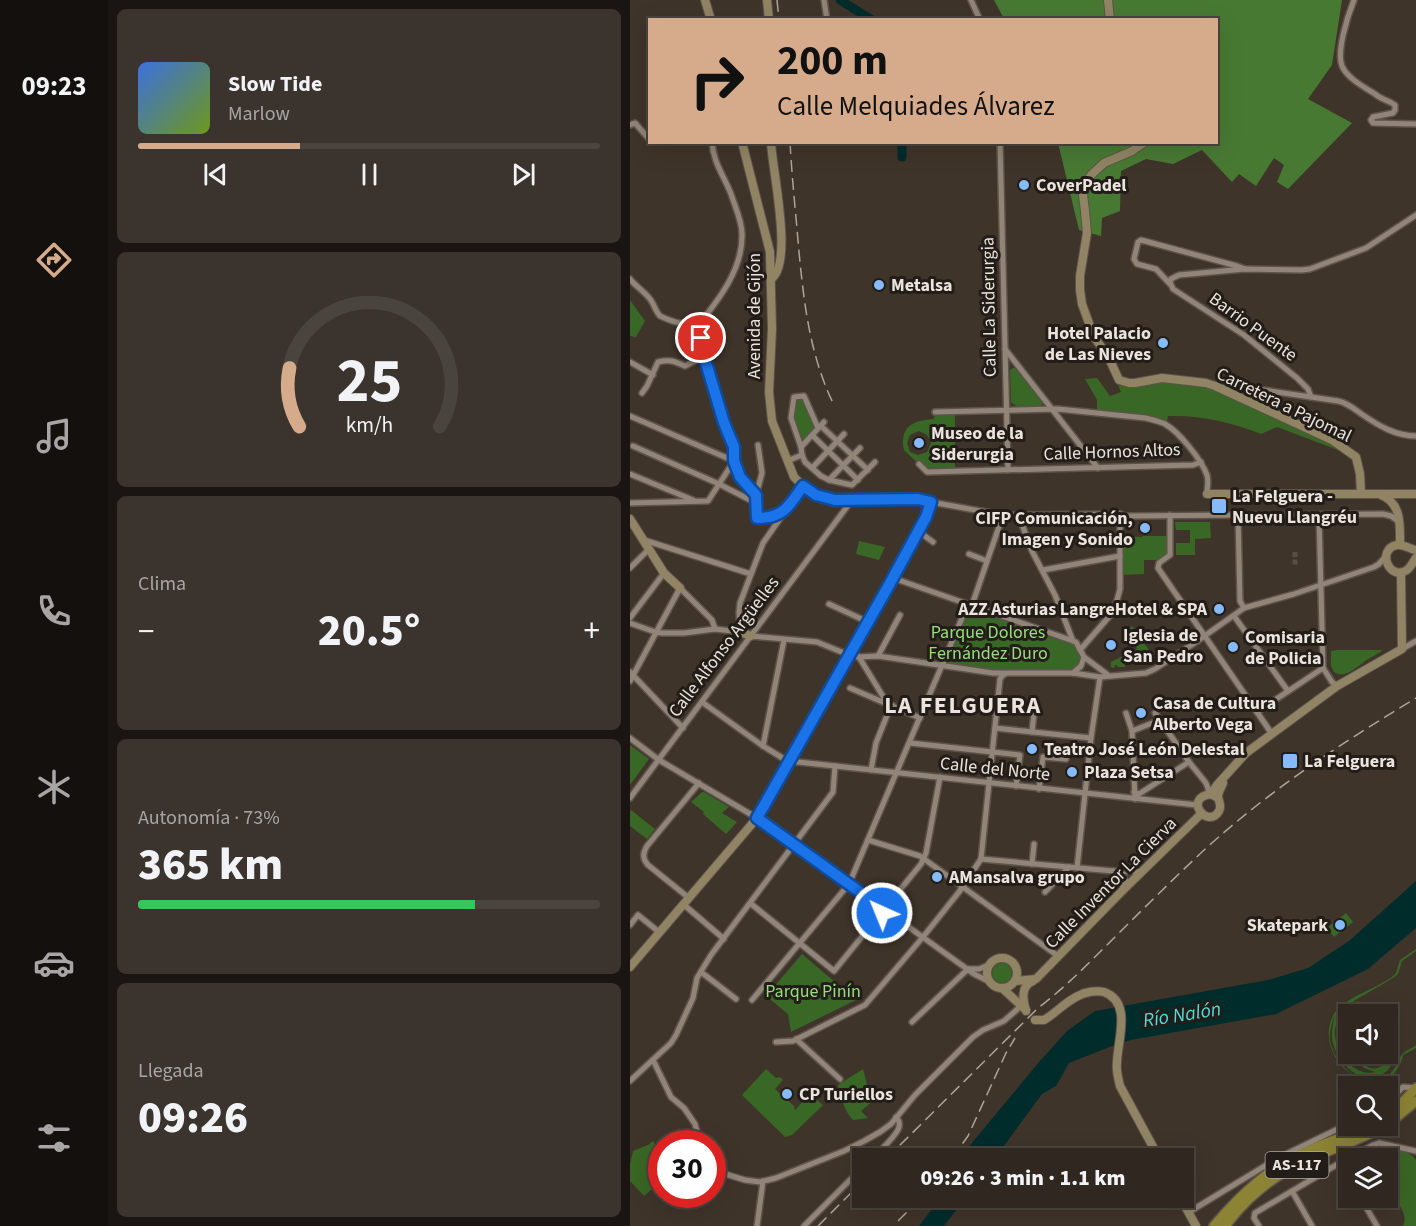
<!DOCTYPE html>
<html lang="es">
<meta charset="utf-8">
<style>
:root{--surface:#2f2720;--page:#3b332d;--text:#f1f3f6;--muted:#a7a5a5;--line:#4a443e;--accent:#d6ab8b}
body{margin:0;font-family:"Source Sans 3",sans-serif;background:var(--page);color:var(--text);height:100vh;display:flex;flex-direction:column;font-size:22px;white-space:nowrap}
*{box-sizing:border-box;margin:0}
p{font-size:20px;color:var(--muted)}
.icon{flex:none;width:33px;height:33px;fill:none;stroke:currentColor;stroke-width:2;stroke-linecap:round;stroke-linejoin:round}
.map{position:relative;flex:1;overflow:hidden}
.details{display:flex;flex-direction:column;gap:9px;padding:9px;background:#1a1512;width:522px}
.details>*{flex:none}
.top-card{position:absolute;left:18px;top:18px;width:570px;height:126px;border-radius:0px;box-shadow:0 6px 24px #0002,0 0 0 2px var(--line);background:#d6ab8b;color:#111;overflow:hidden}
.tools{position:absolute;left:708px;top:1004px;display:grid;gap:12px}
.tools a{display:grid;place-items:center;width:60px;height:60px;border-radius:0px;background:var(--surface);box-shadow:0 6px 24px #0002,0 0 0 2px var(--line);font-size:30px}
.speed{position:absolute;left:18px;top:1130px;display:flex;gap:12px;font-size:30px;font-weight:700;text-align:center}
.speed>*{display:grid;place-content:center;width:78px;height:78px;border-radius:50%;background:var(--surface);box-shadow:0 6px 24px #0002,0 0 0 2px var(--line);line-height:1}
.speed .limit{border:9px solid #d22;background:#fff;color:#111}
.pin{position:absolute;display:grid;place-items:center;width:51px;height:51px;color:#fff;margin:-26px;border:3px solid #fff;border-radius:50%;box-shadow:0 2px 6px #0007}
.me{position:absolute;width:66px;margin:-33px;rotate:316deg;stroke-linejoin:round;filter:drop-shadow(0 0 4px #0008)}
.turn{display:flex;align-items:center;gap:21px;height:126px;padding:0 30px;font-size:27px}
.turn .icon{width:78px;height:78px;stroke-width:2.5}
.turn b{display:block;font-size:42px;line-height:51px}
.big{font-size:45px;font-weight:800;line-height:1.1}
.details .tile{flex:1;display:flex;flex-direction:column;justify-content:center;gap:9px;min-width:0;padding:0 21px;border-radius:9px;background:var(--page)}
.details .dial{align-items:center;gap:0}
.dial svg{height:156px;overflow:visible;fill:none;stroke:var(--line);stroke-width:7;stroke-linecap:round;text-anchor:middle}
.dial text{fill:var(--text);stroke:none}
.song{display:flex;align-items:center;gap:18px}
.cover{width:72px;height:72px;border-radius:9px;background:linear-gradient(135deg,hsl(220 70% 55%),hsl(80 70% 35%))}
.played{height:6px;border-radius:3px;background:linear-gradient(90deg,var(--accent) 35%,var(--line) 35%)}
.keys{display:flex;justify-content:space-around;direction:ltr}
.heat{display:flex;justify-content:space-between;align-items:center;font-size:33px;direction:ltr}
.charge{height:9px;border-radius:4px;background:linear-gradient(90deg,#34c759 73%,var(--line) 0)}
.trip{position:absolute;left:222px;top:1148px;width:342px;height:60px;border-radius:0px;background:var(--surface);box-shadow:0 6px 24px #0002,0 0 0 2px var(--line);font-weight:800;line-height:60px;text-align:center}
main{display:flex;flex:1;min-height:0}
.menu{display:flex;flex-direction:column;width:108px;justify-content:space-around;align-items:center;background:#13100d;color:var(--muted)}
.menu .icon{width:42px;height:42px}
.menu .current{color:var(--accent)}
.menu b{font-size:27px;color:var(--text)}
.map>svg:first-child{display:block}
.green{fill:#396725;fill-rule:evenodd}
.forest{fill:#487933}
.water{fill:#002c2c}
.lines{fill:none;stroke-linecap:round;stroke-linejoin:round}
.river{stroke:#002c2c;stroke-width:9}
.street-tunnel{stroke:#594e45;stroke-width:5;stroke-dasharray:5 2.5;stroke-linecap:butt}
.street-casing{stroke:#5d534b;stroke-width:8}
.secondary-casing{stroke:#5d534b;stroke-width:10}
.highway-casing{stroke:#5d534b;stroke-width:12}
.street{stroke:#918478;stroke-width:5}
.secondary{stroke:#908464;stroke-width:8}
.highway{stroke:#8c8335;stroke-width:9}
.rail{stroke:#ada49c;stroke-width:1.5;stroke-dasharray:12 6;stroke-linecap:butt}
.route-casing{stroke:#114b97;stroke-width:15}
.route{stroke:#1a73e8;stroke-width:10}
.poi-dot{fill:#86bbfb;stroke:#221d18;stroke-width:2}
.labels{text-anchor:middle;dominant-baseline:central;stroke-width:6;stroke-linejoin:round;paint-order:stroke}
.shield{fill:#221d18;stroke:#afa8a2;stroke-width:1.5}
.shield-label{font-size:16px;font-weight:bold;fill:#ebe3dd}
.poi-label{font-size:18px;font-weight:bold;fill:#ebe3dd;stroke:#221d18;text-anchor:start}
.street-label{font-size:18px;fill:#ebe3dd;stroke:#221d18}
.park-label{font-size:18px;fill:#98dd7d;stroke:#221d18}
.water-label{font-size:20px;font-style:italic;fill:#53dad9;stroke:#221d18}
.district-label{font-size:24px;font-weight:bold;letter-spacing:1.5px;fill:#ebe3dd;stroke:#221d18}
</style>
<main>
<nav class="menu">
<b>09:23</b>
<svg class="icon current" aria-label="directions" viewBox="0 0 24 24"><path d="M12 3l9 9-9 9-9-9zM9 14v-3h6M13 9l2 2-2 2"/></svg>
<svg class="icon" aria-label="music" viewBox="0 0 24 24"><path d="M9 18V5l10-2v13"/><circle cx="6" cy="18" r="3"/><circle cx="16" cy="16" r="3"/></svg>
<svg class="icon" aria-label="phone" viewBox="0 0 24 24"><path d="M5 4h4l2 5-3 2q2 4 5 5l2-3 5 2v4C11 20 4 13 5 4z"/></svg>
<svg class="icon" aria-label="climate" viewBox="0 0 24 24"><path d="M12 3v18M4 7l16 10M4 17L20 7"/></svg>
<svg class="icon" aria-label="car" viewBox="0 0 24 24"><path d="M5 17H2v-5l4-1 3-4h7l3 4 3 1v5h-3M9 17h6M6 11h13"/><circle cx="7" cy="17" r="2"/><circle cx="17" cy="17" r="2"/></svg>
<svg class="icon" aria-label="filters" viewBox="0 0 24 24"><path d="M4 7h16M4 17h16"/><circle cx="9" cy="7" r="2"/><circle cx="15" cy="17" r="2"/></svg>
</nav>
<section class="details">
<div class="tile">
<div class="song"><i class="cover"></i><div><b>Slow Tide</b><p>Marlow</p></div></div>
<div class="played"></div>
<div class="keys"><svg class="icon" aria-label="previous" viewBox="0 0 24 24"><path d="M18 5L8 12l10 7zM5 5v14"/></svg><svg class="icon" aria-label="pause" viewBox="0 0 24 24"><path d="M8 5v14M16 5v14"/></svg><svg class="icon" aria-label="next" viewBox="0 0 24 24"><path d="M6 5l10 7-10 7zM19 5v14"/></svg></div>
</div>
<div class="tile dial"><svg viewBox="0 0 100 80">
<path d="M14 69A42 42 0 1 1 86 69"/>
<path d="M14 69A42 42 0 0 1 9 39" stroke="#d6ab8b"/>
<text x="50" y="56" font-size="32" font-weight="700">25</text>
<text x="50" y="72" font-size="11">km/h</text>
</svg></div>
<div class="tile"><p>Clima</p>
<div class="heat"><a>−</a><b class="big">20.5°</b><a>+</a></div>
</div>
<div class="tile"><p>Autonomía · 73%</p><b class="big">365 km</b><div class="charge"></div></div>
<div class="tile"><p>Llegada</p><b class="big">09:26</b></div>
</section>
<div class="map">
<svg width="786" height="1226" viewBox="0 0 786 1226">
<rect width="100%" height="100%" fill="#3f342a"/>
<g class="green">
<path d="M0 300 15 321 6 337 0 336Z"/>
<path d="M383 368 387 369 413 402 411 407C402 408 387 410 381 402L380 370Z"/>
<path d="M467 378 480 396 491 392 488 385C503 389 516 383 531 382 546 382 569 385 583 390L699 443 708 450 647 427 631 434C601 422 570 415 538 416L537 422 522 416 467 410V400L455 379Z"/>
<path d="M173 398 186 427 175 439 171 440 162 417 165 399Z"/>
<path d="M305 412H325V472H297L274 450C269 426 284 420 304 419ZM289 431 297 435 301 443 297 452 288 455 280 452 277 443 280 435Z"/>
<path d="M545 522H580L581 538 565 539V555H546V543H560V530H546Z"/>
<path d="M490 536 512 537 513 536H538V553L530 560H514V574L490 575Z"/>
<path d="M229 541 255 547 249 560 226 554Z"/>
<path d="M338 604 446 642 454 657 447 671 370 674 312 665Z"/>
<path d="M502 626 523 656 514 660 495 662V667H488L487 665H485L484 668 481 667V662L507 649 497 629Z"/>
<path d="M707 650H751L752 651 735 661 733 663C724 669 714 679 704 672L701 666V651Z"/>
<path d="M0 745 19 759 0 785Z"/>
<path d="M72 792H74L99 807 92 813 107 822 96 834 73 814 74 812 61 802Z"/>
<path d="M1 810 25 829 17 839 0 826V812Z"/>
<path d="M716 913 723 922 704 937 697 928Z"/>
<path d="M786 949V951L772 961 768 974 763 978 722 1002C737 1001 744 1003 757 1014 744 1014 741 1003 725 1006L734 1008 741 1014C736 1013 732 1010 726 1010 705 1011 719 1032 718 1043 713 1032 709 1025 713 1014 691 1033 718 1079 745 1072L734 1068 724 1053H728C730 1057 732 1063 736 1066 743 1071 754 1068 757 1059 758 1055 758 1049 758 1044 762 1053 761 1059 757 1066 766 1059 768 1045 764 1034 762 1027 757 1022 758 1015 786 1062 742 1102 711 1060 708 1055 704 1049 703 1043 700 1034 704 1023 704 1016 702 1024 699 1032 700 1040 703 1062 730 1090 754 1078 765 1072 766 1064 771 1056 774 1050 782 1049 786 1045V1048L773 1055C772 1058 772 1061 770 1064 751 1106 689 1067 700 1023 702 1018 703 1015 706 1011 719 996 745 989 762 977L766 973 770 960Z"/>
<path d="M172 954 226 1000 161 1032 158 1014 136 996Z"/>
<circle cx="372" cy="973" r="10"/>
<path d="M136 1069 146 1078 150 1077 153 1080 145 1089 164 1106 165 1110 180 1094 193 1105 162 1135 155 1137 112 1095Z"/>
<path d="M233 1069C236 1079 238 1093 242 1099L240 1100 243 1101 231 1111 238 1118 223 1120C215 1112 210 1097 208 1085Z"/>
<path d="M23 1141 31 1154V1183L27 1185 14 1196 0 1181V1164L3 1151 20 1144V1143Z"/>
<path d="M749 1148C761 1148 779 1150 786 1160V1226H773C777 1218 773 1212 769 1204L765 1203 756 1209 750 1197H758V1182L762 1180 758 1172V1158H749L745 1150Z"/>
</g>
<path class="forest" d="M364 0H712L702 65 678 99 722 123 658 189 647 182 654 165 644 158 626 186 609 174 602 182 572 150 543 164 516 159 491 171 490 211 472 218 471 236 449 230 428 143 586 142V20L374 19Z"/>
<g class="water">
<path d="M786 881V928L738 969 646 1014 501 1040 487 1044 439 1063 426 1086 412 1094 365 1158H332L341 1144 410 1061 437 1031 465 1011 638 980 678 968 719 941Z"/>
<path d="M307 1197H336L314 1226H289L302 1209Z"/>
</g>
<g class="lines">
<g class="river">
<path d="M210 0 242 20"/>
<path d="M272 142V157"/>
</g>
<path class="street-tunnel" d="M665 552V566"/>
<defs>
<g id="street">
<path d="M194 0 197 20"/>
<path d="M341 0 350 20"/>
<path d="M724 0C718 15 705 54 713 68 719 79 734 87 745 94 751 99 759 101 765 105V110L763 113 743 117 741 120 743 123 786 124"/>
<path d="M0 125 5 123 20 140"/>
<path d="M370 142 378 470"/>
<path d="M0 279C6 287 17 293 22 302 25 307 26 312 30 316 45 323 53 325 70 323"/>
<path d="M540 284 526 269 507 264 504 259 508 242 511 240 607 266 615 269"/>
<path d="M70 323C90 298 113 268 112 234 112 221 105 206 101 194 94 176 83 162 82 142"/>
<path d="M70 323 69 333 71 338 73 339V357L77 366 94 423 104 447V461L110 477 126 495"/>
<path d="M375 349 468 468"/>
<path d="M0 362 23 375"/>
<path d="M593 390 596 386 600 385 708 401C718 403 724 409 733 415 749 426 766 436 786 436"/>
<path d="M12 393 17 386 28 362C40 359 44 361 55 366L73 357"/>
<path d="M681 397 678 389 667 378 614 335 543 289 540 282 541 279 549 275 615 269 672 270 680 269 736 248 786 215"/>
<path d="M305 412 428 409 516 418C523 420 529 421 535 424 549 432 571 459 577 475 579 481 577 487 577 494"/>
<path d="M0 416 104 461"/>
<path d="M191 426 238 470"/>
<path d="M188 428 174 396 164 397 161 418 171 447 172 455 175 462 191 476 199 480 222 485 245 462"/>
<path d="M182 435 228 480"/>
<path d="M128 445 132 473 126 495V517C137 519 147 514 157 509"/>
<path d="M3 446 89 484 120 500 126 501"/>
<path d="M171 447 194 422"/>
<path d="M157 461 172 455"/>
<path d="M289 464 297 472 563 465 571 462"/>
<path d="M182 468 214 434"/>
<path d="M0 474 63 500"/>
<path d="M199 480 230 448"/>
<path d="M0 503 78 501 104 461"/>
<path d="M388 514 402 551 425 595 443 641"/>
<path d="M540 515V555L529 563 528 568 642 734"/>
<path d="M608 515 610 601 614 608"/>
<path d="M689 515 693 668 702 682 707 686"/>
<path d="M288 531 303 542"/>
<path d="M14 540 121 574"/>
<path d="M339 554 357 561"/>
<path d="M0 568 19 549"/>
<path d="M413 570 490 556"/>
<path d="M263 578 446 642 454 657 478 675"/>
<path d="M199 604 238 622"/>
<path d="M342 605 373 515"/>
<path d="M604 616 658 691"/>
<path d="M0 618 34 573"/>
<path d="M0 623 25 632 32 633H54L85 629 110 632 109 612 110 603 133 543 173 486"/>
<path d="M121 636 187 642 219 655 229 657 248 656 363 673H443L470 677 516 673 525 669 566 642 614 608 664 594 744 567 749 564 756 556"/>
<path d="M772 649 786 641"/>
<path d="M450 650 484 611 490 589V514"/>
<path d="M248 656 270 615"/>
<path d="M229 657 257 703"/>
<path d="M0 672 53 728"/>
<path d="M443 673 451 666 454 657"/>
<path d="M0 681 50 588 82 620 85 629"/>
<path d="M220 688 290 718"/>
<path d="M72 702 133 746 154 759 159 761 567 805"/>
<path d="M627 712 693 668"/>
<path d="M496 713 502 731 505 799"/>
<path d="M525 713 559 762 576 783 580 794"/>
<path d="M365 728 461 738"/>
<path d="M502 731 530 720"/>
<path d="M402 732 404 713"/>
<path d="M0 738 29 760 127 818 344 974 360 982"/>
<path d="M280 743 390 755 386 786"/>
<path d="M133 746 154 640"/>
<path d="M159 761 263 578 296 517 301 502 373 515 490 514 495 516 753 514 761 516 768 521"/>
<path d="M241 770 246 743 260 708 263 706"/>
<path d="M409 789 413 757 436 759"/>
<path d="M504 792 509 794 559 762"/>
<path d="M0 798 222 500"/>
<path d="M238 840 290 856 428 956"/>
<path d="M351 859 483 871 511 872"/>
<path d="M402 864 404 844"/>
<path d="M447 868 461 738 470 677"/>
<path d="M483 871 489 878 494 889"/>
<path d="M490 871 498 885"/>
<path d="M415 892 439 867"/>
<path d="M59 898 18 865C12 858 13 853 17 846L69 783"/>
<path d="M120 903 204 971 291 864 296 853 310 777"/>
<path d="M53 904 94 939"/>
<path d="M0 925 8 915 29 932"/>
<path d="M338 969H349L359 965"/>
<path d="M71 972 106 999"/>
<path d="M122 1000 219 884 338 604"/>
<path d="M282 1022 338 969"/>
<path d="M166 1039 210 1079"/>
<path d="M146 1042 163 1041 235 1005 293 937 329 892 351 859 370 679 372 676 375 674"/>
<path d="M23 1060 41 1097 54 1108 65 1124 70 1143"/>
<path d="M0 1081 41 1043 46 1035 63 998 67 978 81 955 203 792 205 766"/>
<path d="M758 1102 773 1087 786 1088"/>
<path d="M243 1158C249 1151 267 1136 269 1127 270 1122 269 1121 266 1117"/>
<path d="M719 1158 743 1145 749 1143 786 1151"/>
<path d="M710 1163 718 1177"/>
<path d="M82 1170 115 1180 130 1182 146 1178 214 1151 234 1141 250 1132 261 1124 285 1095 343 1037 353 1030 374 1021 391 1006"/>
<path d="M662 1191 682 1226"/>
<path d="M730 1197 747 1226"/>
<path d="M559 1212 648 1158 718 1124"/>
<path d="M127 1226 133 1181"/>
<path d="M174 1226 232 1168"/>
<path d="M629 1226 624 1218 625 1213 718 1158"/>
</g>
<g id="secondary">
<path d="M75 0 81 20"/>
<path d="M137 0 139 20"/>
<path d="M478 0 480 20"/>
<path d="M112 142 140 252 142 329 139 392 142 421 164 477 173 486 186 495 199 499H288L301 502"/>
<path d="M141 142C142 169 164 264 141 279"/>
<path d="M515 142 502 151 474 163 461 175 456 183 453 195 455 211 457 233 450 276V290L452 304 464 337 478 356 489 380 499 383H505L532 378 576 383 585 386 702 440 726 457 730 474 731 494"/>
<path d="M577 494H786"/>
<path d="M751 495C772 503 770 526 770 545"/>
<path d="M0 519 34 573 50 588"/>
<path d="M786 550C779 549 774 544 767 545 746 549 759 582 777 570 781 567 783 562 786 558"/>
<path d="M110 632 121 636"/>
<path d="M581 794 587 785 616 753 635 739 707 686 772 649 771 573"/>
<path d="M588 798 581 794C552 798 578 830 589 811 592 806 589 802 588 797 588 792 591 788 593 783"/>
<circle cx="372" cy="973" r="15"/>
<path d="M0 967 127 818 159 761"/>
<path d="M385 981 406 979 491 892 571 814"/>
<path d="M372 988 396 1010"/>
<path d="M396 1011C393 1000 390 986 403 981"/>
<path d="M405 1020H414C426 1013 435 1002 448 996 455 992 466 990 474 992 503 1002 487 1042 487 1063 486 1071 488 1078 490 1086L529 1158"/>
<path d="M550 1197 566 1226"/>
</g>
<g id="highway">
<path d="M758 1114 769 1106 786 1088"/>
<path d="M758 1124 786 1101"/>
<path d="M584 1226C612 1193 639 1168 678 1151 698 1141 720 1136 739 1125"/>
<path d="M595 1226C611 1205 631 1186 654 1172 685 1152 724 1145 756 1125"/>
</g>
</defs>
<use href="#street" class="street-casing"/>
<use href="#secondary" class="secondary-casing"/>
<use href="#highway" class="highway-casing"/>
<use href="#street" class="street"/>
<use href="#secondary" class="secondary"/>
<use href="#highway" class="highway"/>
<g class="rail">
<path d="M147 0 149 20"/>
<path d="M160 142C162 179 166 216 169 252 174 304 180 355 203 403"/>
<path d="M257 1158 408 1008C433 989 455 967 478 944 509 913 540 882 572 852 637 792 710 744 786 698"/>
<path d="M322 1158 338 1136 376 1053 385 1038"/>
<path d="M268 1221 292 1197"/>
<path d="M188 1226 232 1182"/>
</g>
</g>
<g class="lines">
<defs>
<path id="route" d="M71 338 73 339V357L77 366 94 423 104 447V461L110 477 126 495 127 518C154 518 159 506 173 486L186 495 205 500 288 499 301 502 296 517 259 585 127 818 255 910 252 913"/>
</defs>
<use href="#route" class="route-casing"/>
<use href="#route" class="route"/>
</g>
<g class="poi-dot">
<circle cx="394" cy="185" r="6"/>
<circle cx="249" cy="285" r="6"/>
<circle cx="533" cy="343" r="6"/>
<circle cx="289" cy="443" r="6"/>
<rect x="581" y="498" width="16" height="16" rx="3"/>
<circle cx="515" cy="528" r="6"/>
<circle cx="589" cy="609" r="6"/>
<circle cx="481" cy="645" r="6"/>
<circle cx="603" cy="647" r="6"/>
<circle cx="511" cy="713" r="6"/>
<circle cx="402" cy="749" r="6"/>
<rect x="652" y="753" width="16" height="16" rx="3"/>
<circle cx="442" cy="772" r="6"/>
<circle cx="307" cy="877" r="6"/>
<circle cx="710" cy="925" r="6"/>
<circle cx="157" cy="1094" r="6"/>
</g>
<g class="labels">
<rect class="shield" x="635.5" y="1152" width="63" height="26" rx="4.5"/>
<g class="shield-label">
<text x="667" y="1165">AS-117</text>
</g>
<g class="poi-label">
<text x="406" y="185">CoverPadel</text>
<text x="261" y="285">Metalsa</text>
<text x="521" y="333" text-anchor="end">Hotel Palacio<tspan x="521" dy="21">de Las Nieves</tspan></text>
<text x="301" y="433">Museo de la<tspan x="301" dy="21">Siderurgia</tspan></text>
<text x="602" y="496">La Felguera -<tspan x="602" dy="21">Nuevu Llangréu</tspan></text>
<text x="503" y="518" text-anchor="end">CIFP Comunicación,<tspan x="503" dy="21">Imagen y Sonido</tspan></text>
<text x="577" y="609" text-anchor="end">AZZ Asturias LangreHotel &amp; SPA</text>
<text x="493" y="635">Iglesia de<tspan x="493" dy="21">San Pedro</tspan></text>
<text x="615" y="637">Comisaria<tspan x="615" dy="21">de Policia</tspan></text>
<text x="523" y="703">Casa de Cultura<tspan x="523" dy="21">Alberto Vega</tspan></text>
<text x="414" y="749">Teatro José León Delestal</text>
<text x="674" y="761">La Felguera</text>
<text x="454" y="772">Plaza Setsa</text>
<text x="319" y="877">AMansalva grupo</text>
<text x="698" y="925" text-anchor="end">Skatepark</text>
<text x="169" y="1094">CP Turiellos</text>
</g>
<g class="street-label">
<text transform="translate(359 307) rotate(-91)">Calle La Siderurgia</text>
<text transform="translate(124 316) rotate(-90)">Avenida de Gijón</text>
<text transform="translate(623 327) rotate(36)">Barrio Puente</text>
<text transform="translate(654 405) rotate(26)">Carretera a Pajomal</text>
<text transform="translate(482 452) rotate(-2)">Calle Hornos Altos</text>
<text transform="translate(94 647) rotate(-53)">Calle Alfonso Argüelles</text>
<text transform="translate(365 769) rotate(6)">Calle del Norte</text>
<text transform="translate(481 883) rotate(-45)">Calle Inventor La Cierva</text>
</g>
<g class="park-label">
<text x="358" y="632">Parque Dolores<tspan x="358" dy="21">Fernández Duro</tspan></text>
<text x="183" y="991">Parque Pinín</text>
</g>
<g class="water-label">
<text transform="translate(552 1015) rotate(-9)">Río Nalón</text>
</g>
<g class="district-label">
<text x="333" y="705">LA FELGUERA</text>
</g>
</g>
</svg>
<div class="tools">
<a><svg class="icon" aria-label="sound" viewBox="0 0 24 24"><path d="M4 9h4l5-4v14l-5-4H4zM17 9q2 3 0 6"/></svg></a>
<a><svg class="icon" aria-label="search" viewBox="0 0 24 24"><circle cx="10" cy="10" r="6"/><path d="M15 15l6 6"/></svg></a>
<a><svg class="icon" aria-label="layers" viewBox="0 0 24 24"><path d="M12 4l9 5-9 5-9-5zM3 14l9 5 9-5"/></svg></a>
</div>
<div class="speed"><div class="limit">30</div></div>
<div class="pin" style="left:71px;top:338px;background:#d93025"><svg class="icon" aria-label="arrive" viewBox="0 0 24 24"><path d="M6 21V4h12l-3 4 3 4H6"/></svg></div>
<svg class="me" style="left:252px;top:913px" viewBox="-20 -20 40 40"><circle r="17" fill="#1a73e8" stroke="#fff" stroke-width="3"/><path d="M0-11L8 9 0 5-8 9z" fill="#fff"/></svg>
<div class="trip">09:26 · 3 min · 1.1 km</div>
<div class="top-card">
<div class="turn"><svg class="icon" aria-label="right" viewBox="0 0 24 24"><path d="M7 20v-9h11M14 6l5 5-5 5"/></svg><div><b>200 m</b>Calle Melquiades Álvarez</div></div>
</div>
</div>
</main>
